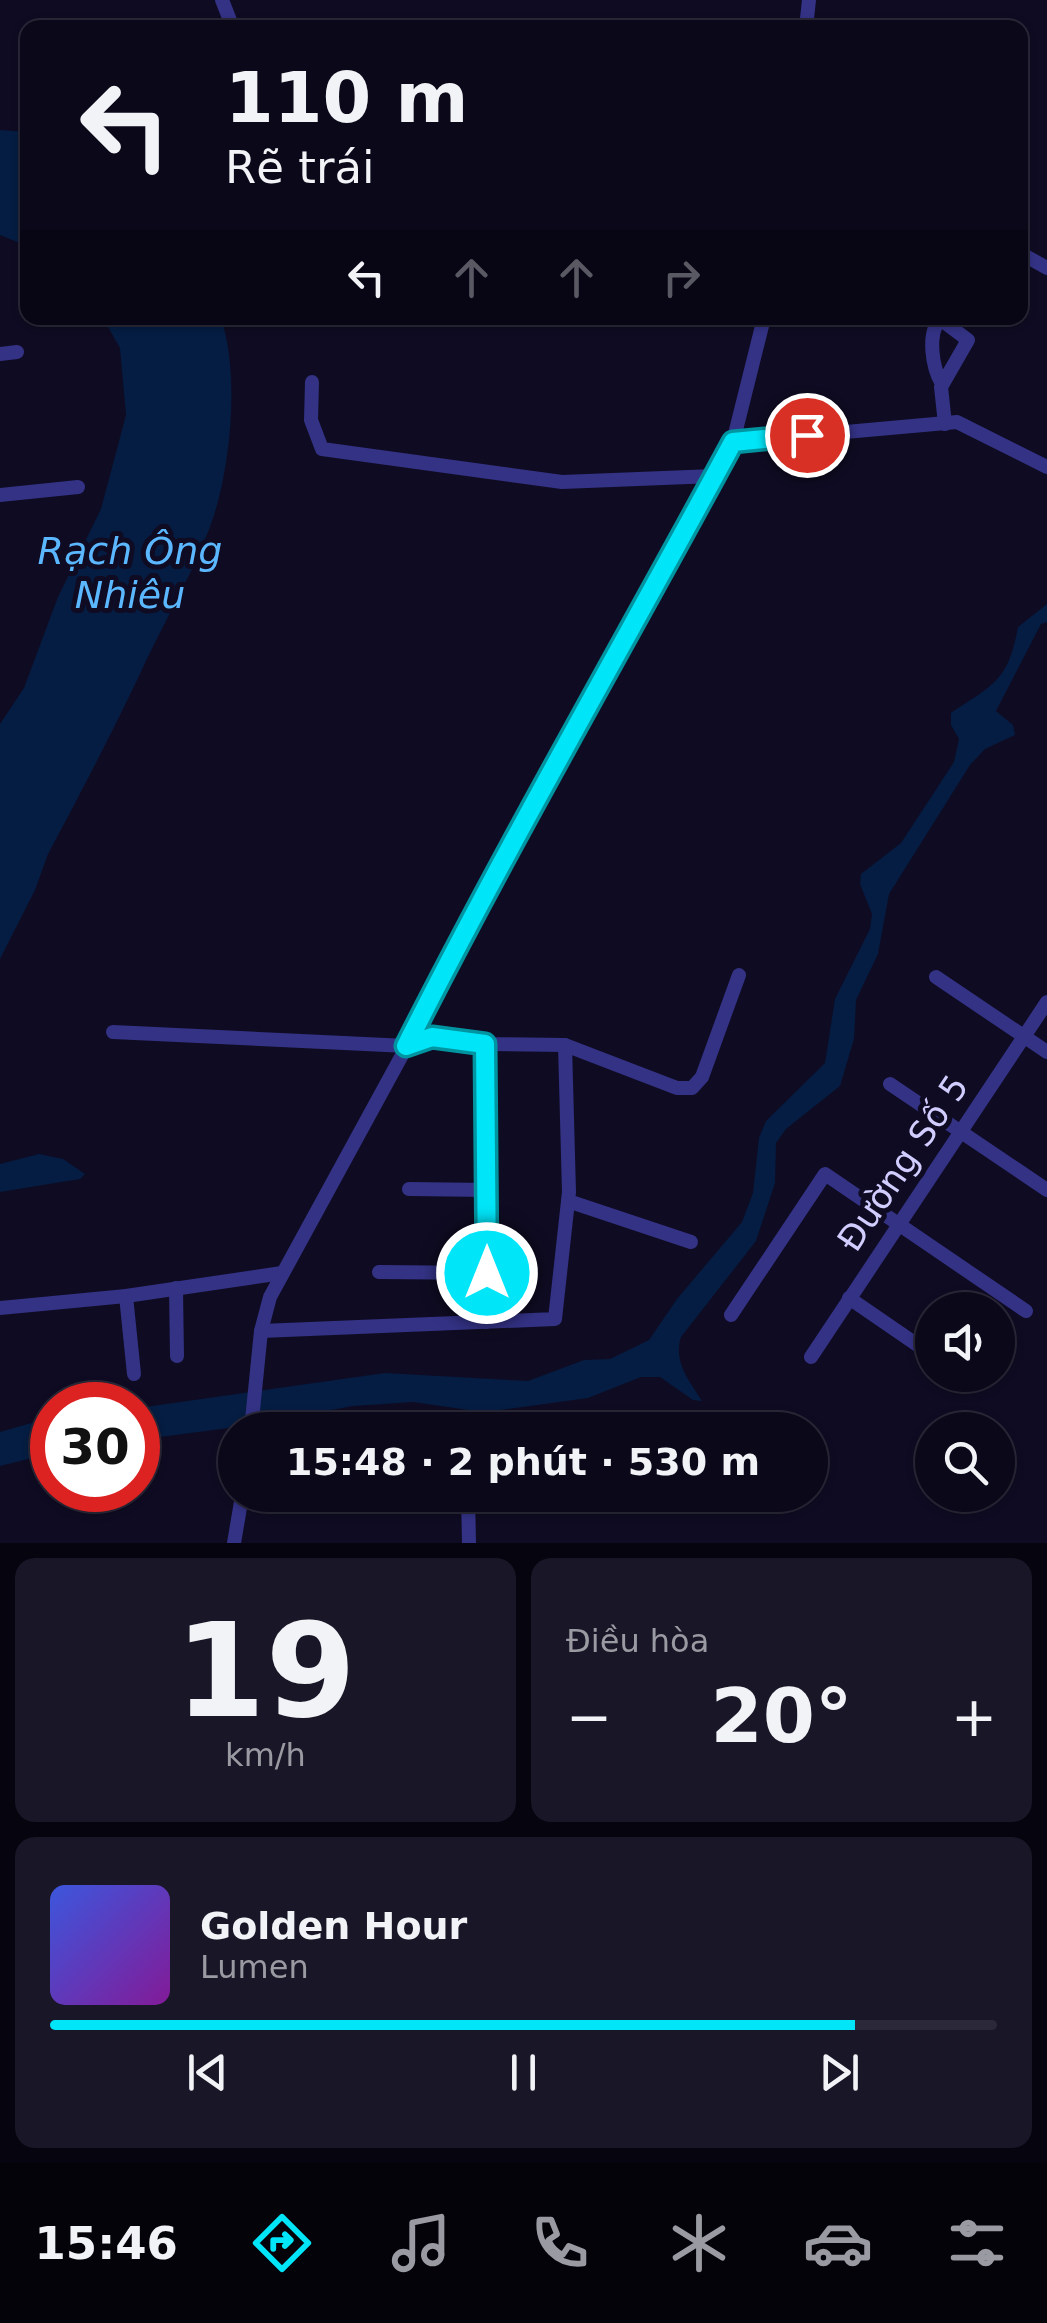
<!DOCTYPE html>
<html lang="vi">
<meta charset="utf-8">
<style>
:root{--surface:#0b081a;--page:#191627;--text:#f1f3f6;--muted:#9a9aa2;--line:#2b2939;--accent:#00e5f8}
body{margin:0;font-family:"DejaVu Sans",sans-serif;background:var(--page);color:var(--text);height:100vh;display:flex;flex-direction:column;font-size:38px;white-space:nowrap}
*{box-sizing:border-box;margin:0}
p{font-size:32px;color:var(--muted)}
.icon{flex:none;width:55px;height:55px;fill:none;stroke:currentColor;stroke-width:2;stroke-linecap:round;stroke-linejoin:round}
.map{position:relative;height:1543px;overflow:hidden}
.side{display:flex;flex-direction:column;gap:15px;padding:15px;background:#06040e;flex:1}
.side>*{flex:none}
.guide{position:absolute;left:20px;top:20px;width:1008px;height:305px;border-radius:20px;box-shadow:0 2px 8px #0004,0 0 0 2px var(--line);background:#0b081a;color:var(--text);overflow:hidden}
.fabs{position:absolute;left:915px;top:1292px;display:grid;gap:20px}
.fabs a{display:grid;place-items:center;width:100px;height:100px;border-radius:50%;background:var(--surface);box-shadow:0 2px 8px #0004,0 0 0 2px var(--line);font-size:50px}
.speed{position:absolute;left:30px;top:1382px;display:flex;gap:20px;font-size:50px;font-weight:700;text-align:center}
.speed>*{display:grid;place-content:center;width:130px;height:130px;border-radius:50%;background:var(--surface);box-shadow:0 2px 8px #0004,0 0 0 2px var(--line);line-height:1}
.speed .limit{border:15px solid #d22;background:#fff;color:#111}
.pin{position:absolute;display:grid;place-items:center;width:85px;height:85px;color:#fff;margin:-42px;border:5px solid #fff;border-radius:50%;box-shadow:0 2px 10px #0007}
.me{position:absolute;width:110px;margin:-55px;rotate:0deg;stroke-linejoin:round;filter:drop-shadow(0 0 8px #0008)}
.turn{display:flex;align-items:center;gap:35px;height:210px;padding:0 40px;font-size:45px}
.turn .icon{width:130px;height:130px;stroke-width:2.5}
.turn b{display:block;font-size:70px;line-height:85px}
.lanes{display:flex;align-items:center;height:95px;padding:0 40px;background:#0003;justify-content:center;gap:50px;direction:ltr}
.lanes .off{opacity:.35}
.big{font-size:75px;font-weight:700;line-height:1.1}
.side .card{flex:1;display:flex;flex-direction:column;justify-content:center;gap:15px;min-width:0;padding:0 35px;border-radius:20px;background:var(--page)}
.side .dial{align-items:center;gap:0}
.dial b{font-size:130px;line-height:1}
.song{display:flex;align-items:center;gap:30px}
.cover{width:120px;height:120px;border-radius:15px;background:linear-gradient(135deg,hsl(230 70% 55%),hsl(290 70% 35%))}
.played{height:10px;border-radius:5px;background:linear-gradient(90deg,var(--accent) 85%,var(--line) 85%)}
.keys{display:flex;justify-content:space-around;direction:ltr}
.heat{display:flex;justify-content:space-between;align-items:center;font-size:55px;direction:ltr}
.side .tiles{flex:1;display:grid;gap:15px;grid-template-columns:1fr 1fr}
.card:last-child{grid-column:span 2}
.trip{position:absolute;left:218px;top:1412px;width:610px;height:100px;border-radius:50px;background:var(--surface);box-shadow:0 2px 8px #0004,0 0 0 2px var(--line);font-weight:700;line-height:100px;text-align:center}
.menu{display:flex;height:160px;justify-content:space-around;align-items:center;background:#04030a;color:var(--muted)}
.menu .icon{width:70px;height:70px}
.menu .on{color:var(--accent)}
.menu b{font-size:45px;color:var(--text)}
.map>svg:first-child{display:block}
.water{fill:#051d42}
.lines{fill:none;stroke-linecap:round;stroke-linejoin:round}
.minor{stroke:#333285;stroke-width:14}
.route-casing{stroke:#0095a1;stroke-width:25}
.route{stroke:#00e5f8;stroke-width:18}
.labels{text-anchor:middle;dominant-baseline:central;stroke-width:10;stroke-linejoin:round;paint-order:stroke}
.street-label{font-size:35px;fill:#d1cdff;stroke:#0f0b22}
.water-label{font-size:38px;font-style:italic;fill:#5bb7ff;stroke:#0f0b22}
</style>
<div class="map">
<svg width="1047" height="1543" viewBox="0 0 1047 1543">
<rect width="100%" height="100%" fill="#0f0b22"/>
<g class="water">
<path d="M0 130 27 132V246L0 235Z"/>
<path d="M103 318H221C240 375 231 470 210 527 190 580 161 627 138 678 110 737 79 796 48 854L35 890 0 959V724L24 688 58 597 101 509 126 415 120 348Z"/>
<path d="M1047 604V622L1041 624 996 711 1013 725 1015 735 985 749 970 765 889 894 878 954 856 1000 854 1039 840 1086 786 1129 776 1143 775 1183 756 1241 681 1337C673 1362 689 1380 702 1401L693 1400 660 1377H641L588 1398 508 1409 482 1412 413 1402 353 1406 251 1425 138 1440V1408L385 1373 528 1381 584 1360 610 1359 649 1340 677 1299 742 1222 753 1193 759 1138 766 1121 825 1063 835 999 870 929 872 914 860 884 861 874 901 843 954 762 959 739 951 725V713C994 684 1008 681 1018 627Z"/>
<path d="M39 1154 63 1159 85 1174 80 1179 0 1192V1164Z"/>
<path d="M52 1417V1453L0 1466V1432Z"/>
</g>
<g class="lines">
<g class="minor">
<path d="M222 0 233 28"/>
<path d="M503 28 569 25"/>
<path d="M806 28 809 0"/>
<path d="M1020 253 1047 268"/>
<path d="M0 354 17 352"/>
<path d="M312 382 311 420 322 449 562 482 714 476"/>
<path d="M942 384C932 367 927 334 940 319L968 340 941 387 945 424"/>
<path d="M733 442 957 422 1047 467"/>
<path d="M0 495 78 487"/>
<path d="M936 977 1047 1052"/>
<path d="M113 1032 407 1046 432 1037 485 1044 565 1045 677 1088H692L702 1077 739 975"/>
<path d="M485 1044 486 1322"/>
<path d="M890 1084 1047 1190"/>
<path d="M409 1189 488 1190"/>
<path d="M568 1201 691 1242"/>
<path d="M379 1272 487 1273"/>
<path d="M176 1288 177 1356"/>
<path d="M126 1296 134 1374"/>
<path d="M849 1298 932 1355"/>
<path d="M0 1308 126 1296 282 1273"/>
<path d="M731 1315 825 1174 1026 1311"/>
<path d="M261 1331 555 1319 569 1192 565 1045"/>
<path d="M811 1357 1047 1002"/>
<path d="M251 1430 261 1331 270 1297 407 1046 481 899 542 795 733 442 764 318"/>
<path d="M468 1495 469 1543"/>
<path d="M241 1503 312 1495"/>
<path d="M234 1543 242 1496"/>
</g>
</g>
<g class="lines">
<defs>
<path id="route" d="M487 1273 485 1044 432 1037 406 1046C509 842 624 644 733 442L807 435"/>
</defs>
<use href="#route" class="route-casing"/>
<use href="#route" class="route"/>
</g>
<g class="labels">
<g class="street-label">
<text transform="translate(903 1163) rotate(-56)">Đường Số 5</text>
</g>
<g class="water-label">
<text x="130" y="551">Rạch Ông<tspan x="130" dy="44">Nhiêu</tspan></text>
</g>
</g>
</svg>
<div class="fabs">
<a><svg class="icon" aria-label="sound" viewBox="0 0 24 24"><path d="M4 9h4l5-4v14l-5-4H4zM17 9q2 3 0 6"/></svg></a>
<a><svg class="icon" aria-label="search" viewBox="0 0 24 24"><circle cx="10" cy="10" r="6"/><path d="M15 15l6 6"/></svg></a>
</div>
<div class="speed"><div class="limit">30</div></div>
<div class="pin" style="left:807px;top:435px;background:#d93025"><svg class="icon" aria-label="arrive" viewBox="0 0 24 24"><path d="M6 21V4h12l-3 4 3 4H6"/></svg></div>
<svg class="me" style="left:487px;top:1273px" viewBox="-20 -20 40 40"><circle r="17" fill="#00e5f8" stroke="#fff" stroke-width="3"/><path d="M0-11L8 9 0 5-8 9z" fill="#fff"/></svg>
<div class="trip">15:48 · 2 phút · 530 m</div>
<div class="guide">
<div class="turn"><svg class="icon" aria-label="left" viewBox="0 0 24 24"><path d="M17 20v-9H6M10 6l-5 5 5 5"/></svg><div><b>110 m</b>Rẽ trái</div></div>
<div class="lanes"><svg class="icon" aria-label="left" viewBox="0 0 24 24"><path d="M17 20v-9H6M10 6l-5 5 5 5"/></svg><svg class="icon off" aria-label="ahead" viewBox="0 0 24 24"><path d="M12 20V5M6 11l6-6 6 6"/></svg><svg class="icon off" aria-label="ahead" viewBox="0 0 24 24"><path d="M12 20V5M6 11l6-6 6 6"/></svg><svg class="icon off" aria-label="right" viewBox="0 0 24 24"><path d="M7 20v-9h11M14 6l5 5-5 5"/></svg></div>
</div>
</div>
<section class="side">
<div class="tiles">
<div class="card dial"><b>19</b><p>km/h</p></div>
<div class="card"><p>Điều hòa</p>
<div class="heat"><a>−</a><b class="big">20°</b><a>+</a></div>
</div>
<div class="card">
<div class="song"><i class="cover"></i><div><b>Golden Hour</b><p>Lumen</p></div></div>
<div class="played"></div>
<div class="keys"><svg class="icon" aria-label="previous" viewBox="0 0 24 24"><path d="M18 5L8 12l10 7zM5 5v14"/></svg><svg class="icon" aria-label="pause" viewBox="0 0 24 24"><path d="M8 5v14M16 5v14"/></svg><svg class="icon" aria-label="next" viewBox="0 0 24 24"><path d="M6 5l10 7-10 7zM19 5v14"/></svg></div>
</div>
</div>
</section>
<nav class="menu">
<b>15:46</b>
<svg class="icon on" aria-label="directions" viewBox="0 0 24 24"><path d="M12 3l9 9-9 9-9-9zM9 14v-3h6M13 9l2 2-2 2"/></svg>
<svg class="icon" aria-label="music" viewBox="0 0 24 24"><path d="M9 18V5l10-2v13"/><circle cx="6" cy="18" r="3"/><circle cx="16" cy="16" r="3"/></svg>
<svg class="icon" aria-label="phone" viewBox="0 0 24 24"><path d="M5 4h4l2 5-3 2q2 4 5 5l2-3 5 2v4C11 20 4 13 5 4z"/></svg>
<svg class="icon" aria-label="climate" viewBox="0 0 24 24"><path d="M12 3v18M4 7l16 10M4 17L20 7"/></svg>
<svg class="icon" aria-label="car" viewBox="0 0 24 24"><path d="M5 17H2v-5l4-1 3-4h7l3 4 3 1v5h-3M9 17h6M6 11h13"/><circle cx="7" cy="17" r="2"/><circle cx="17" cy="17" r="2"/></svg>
<svg class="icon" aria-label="filters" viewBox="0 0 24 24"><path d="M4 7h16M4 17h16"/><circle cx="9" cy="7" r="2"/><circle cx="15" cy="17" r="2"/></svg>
</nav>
